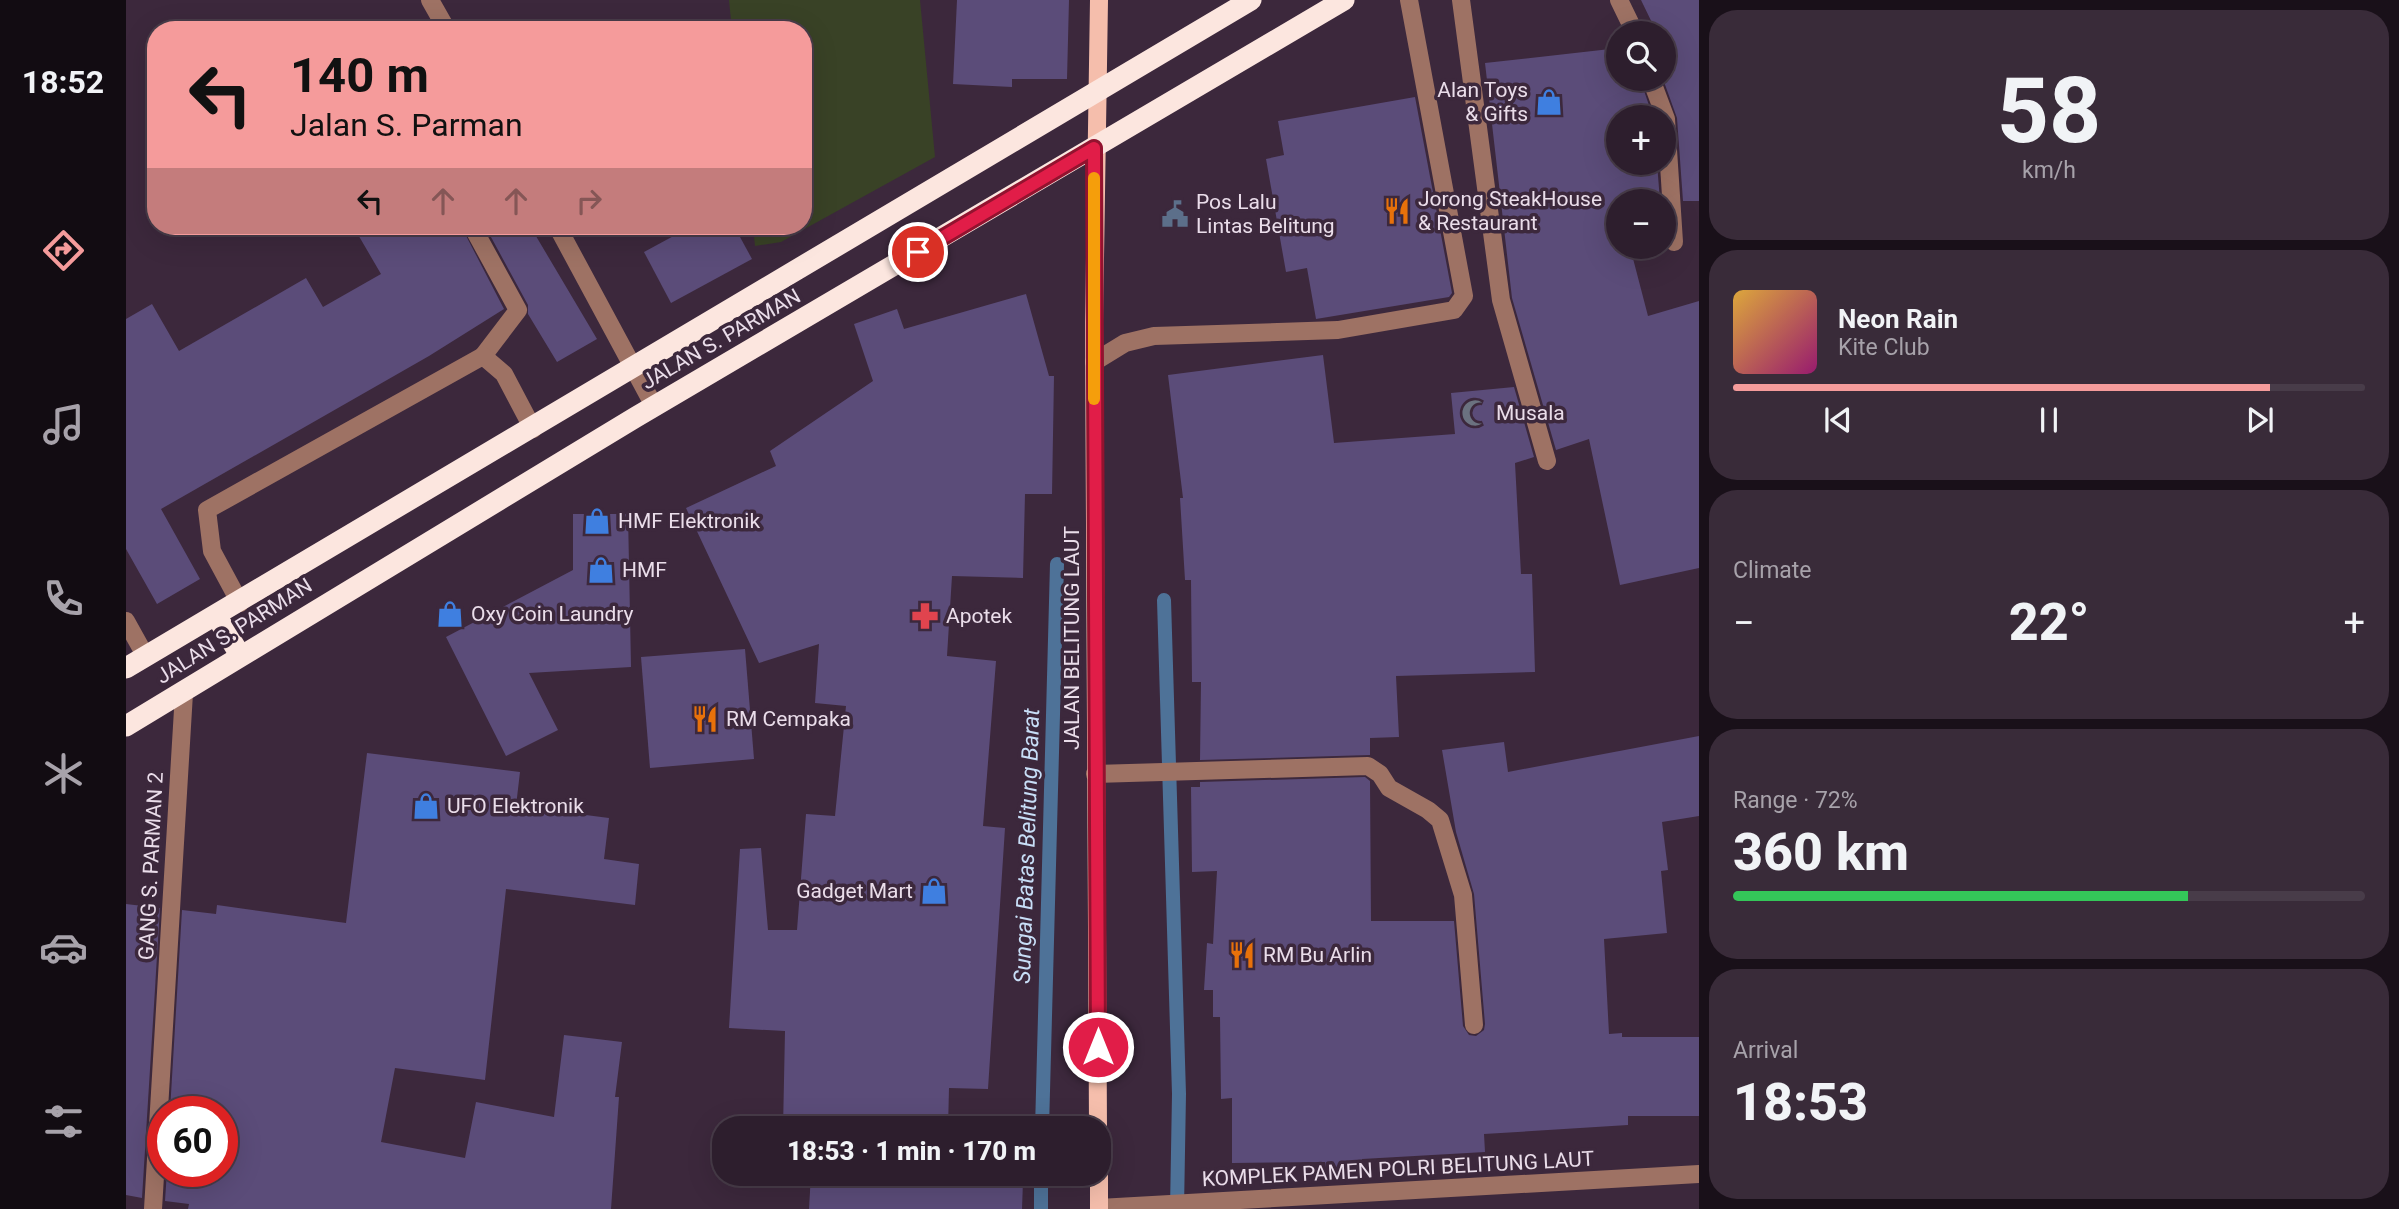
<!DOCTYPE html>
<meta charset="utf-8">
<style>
:root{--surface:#2d1e2d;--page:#392b39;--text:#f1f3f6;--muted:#a7a2aa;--line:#483c49;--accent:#f59b9b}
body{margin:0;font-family:Roboto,sans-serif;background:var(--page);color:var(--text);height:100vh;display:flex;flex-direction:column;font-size:26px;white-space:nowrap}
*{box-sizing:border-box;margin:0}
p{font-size:23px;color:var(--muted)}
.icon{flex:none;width:38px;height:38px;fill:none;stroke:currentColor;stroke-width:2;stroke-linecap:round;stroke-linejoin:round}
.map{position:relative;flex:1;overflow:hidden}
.details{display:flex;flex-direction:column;gap:10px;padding:10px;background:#191019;width:700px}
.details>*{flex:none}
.guide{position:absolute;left:21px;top:21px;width:665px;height:214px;border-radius:28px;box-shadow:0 7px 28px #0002,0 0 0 2px var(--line);background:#f59b9b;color:#111;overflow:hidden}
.buttons{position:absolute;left:1480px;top:21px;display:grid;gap:14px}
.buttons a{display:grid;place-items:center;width:70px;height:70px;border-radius:50%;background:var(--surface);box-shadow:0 7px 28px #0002,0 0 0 2px var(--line);font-size:35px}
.speed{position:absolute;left:21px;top:1096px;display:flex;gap:14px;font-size:35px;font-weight:700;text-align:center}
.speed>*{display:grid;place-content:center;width:91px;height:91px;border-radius:50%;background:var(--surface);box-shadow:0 7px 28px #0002,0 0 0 2px var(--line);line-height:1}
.speed .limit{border:10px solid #d22;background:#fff;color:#111}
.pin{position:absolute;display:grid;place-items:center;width:60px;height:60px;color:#fff;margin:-30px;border:4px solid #fff;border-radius:50%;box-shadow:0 2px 7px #0007}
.me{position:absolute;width:77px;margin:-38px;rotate:0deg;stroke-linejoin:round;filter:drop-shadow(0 0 5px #0008)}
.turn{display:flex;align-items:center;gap:24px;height:147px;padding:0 28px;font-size:32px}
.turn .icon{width:91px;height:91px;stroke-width:2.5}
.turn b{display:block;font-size:49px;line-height:60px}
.lanes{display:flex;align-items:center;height:66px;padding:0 28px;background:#0003;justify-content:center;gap:35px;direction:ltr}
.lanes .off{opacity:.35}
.big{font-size:52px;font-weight:800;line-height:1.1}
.details .widget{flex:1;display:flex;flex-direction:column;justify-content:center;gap:10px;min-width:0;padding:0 24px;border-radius:28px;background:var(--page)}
.details .dial{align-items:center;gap:0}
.dial b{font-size:91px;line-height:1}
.song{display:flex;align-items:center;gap:21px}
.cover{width:84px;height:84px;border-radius:10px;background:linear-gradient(135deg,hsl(40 70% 55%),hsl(320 70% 35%))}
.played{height:7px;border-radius:4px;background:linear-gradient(90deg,var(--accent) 85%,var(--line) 85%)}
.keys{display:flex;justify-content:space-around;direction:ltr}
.heat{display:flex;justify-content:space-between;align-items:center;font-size:38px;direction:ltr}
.charge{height:10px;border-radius:5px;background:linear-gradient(90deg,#34c759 72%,var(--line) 0)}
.trip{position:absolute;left:586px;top:1116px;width:399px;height:70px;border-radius:28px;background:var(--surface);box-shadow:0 7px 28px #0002,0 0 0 2px var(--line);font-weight:800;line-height:70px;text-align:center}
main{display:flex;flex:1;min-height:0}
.tabs{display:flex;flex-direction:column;width:126px;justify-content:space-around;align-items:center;background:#120c12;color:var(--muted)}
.tabs .icon{width:49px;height:49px}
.tabs .current{color:var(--accent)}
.tabs b{font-size:32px;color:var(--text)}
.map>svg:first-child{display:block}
.green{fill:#394226}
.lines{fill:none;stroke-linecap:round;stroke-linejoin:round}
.stream{stroke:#4e7298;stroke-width:14}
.building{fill:#5b4c79}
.minor{stroke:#9e7264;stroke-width:18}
.major{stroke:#f5beac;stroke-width:18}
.highway{stroke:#fce6df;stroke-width:21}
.route-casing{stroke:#92132f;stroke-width:18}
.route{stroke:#e11d48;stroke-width:12}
.slow{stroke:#f59e0b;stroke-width:12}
.labels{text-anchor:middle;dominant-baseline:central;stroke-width:7;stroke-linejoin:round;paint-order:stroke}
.poi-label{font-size:21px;fill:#eaddea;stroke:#3c283c;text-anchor:start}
.street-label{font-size:21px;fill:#eaddea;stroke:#3c283c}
.water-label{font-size:23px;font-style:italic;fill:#c8def7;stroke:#3c283c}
</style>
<main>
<nav class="tabs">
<b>18:52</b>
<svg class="icon current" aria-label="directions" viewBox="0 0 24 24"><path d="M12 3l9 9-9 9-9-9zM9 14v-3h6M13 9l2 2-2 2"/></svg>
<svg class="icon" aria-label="music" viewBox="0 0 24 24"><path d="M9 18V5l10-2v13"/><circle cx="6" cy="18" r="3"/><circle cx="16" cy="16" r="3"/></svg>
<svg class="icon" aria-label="phone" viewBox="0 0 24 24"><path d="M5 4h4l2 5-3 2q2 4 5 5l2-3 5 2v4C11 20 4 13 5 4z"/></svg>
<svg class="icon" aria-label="climate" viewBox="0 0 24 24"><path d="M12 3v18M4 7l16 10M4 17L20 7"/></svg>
<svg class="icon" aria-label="car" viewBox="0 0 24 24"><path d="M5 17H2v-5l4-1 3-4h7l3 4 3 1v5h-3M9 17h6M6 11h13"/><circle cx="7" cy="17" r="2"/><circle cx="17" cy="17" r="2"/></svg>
<svg class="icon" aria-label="filters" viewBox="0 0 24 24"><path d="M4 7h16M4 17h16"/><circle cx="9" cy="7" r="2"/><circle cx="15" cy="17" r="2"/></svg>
</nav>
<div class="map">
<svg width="1573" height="1209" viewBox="0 0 1573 1209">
<rect width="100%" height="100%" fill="#3c283c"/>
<path class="green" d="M603 0H794L809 157 655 242 629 246 627 226H677V30H606Z"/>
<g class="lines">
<g class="stream">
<path d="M1038 600 1053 1094 1051 1209"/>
<path d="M916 1129 931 564"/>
<path d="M915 1209V1174"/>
</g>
</g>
<g class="building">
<path d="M831 0H943L941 79H886V87L827 84Z"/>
<path d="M1515 0H1573V201H1557L1551 118 1537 79 1538 33H1531Z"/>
<path d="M1493 48V79H1514L1527 117H1493V163H1531L1534 201H1493V247H1504L1522 316 1573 301V568L1494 585 1463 439 1430 450 1386 298 1359 63Z"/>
<path d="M1289 97 1326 293 1323 297 1190 319 1181 268 1160 272 1140 159 1158 155 1152 121Z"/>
<path d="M227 226H335L378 309 303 356 35 509 74 579 31 604 0 549V319L26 304 53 351 180 278 197 307 255 274Z"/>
<path d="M359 226H404L471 339 431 362 402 314V305Z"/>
<path d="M566 226H608L626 259 545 303 518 252Z"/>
<path d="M900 294 923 376H928L926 494H899L897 578 826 576 821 656 870 661 857 826 879 828 862 1089 823 1088 822 1129H657L659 1031 603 1028 614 849 635 848 642 930H671L680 814 709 816 720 706 689 703 693 644 633 663 560 508 650 466 644 451 747 381 728 324 771 309 778 329Z"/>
<path d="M1197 355 1208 443 1329 434 1325 393 1388 387 1408 457 1389 463 1395 574H1406L1409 672 1270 676 1273 737 1244 738V755L1074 760 1075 682H1066L1065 580H1059L1054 498H1057L1042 375Z"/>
<path d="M447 514H502L505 667 403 673 432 730 380 756 320 637 447 570Z"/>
<path d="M619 649 628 759 524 768 515 657Z"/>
<path d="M1573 736V816L1536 822 1542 870 1535 871 1541 933 1478 939 1483 1034 1496 1033V1037H1573V1116H1502V1125L1358 1134 1359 1152 1236 1159 1237 1175H1200L1199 1162 1106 1163V1098L1095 1099 1094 1017H1087V990H1078L1081 943 1087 944 1091 871 1066 872 1065 787H1074V782L1239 777 1244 781 1245 921H1328L1337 1026 1343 1035 1350 1036 1358 1030 1359 1024 1348 894 1330 832 1316 750 1378 742 1382 772Z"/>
<path d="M241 753 394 772 390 806 483 818 478 859 513 864 509 905 380 889 359 1080 269 1068 255 1142 339 1158 350 1102 428 1117 438 1035 496 1042 489 1097H493L485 1209H62L63 1204 39 1201 41 1171H96V1111H44L56 910 90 914 91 905 220 923Z"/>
<path d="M0 904 34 908 16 1198 0 1195Z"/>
<path d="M685 1174H821L897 1181 896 1209H683Z"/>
</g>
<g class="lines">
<g class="minor">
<path d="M304 0 321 30"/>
<path d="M1335 0 1375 300 1421 461"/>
<path d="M1493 0 1509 33"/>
<path d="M1525 79 1540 119 1548 242"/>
<path d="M346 226 392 310 357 356"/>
<path d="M431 226 528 406"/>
<path d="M968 362 999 343 1028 336 1212 330 1328 310 1338 296 1283 0"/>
<path d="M114 603 86 551 81 510 357 356 378 374 407 429"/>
<path d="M0 621 20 657"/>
<path d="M969 774 1242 766 1254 774 1263 788 1302 810 1314 820 1337 895 1348 1025"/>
<path d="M973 1208 1573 1174"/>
<path d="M27 1209 58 693"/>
</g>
<g class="major">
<path d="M972 1129 968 322 973 0"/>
<path d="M973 1174V1209"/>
</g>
<g class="highway">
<path d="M91 617 114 655"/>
<path d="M0 668 1125 0"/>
<path d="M0 726 510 417 1218 0"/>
</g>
</g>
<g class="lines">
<defs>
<path id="route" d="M792 252 968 148 972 1047"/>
</defs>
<use href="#route" class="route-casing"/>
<use href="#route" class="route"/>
<path class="slow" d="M968 399V178"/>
</g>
<defs>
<symbol id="shop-bare" viewBox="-9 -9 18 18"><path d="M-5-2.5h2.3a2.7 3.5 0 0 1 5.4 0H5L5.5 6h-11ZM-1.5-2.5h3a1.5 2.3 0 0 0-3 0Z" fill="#3f7fe0" stroke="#3c283c" stroke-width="2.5" paint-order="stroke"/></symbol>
<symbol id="restaurant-bare" viewBox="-9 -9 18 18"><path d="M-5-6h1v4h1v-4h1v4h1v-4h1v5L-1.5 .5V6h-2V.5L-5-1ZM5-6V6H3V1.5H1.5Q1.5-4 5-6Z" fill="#e8710a" stroke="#3c283c" stroke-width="2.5" paint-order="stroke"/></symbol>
<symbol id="civic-bare" viewBox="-9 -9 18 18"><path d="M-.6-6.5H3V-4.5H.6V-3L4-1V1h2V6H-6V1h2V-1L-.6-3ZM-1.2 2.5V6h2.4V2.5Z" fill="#5c6f8a" stroke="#3c283c" stroke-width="2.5" paint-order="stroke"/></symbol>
<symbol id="mosque-bare" viewBox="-9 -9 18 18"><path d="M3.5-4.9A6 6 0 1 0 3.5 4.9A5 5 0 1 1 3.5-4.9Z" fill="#6b7280" stroke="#3c283c" stroke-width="2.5" paint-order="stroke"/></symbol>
<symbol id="pharmacy-bare" viewBox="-9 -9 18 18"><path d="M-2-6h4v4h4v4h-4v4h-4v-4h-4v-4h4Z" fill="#e0444e" stroke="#3c283c" stroke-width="2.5" paint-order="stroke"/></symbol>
</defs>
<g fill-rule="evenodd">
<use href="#shop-bare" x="1404" y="83" width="38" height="38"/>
<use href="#restaurant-bare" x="1252" y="192" width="38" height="38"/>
<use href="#civic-bare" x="1030" y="195" width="38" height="38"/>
<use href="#mosque-bare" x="1330" y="394" width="38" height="38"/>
<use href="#shop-bare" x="452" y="502" width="38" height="38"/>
<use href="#shop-bare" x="456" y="551" width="38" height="38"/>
<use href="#shop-bare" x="305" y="595" width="38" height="38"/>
<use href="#pharmacy-bare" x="780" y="597" width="38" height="38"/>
<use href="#restaurant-bare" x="560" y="700" width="38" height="38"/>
<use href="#shop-bare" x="281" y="787" width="38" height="38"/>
<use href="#shop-bare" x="789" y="872" width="38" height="38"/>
<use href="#restaurant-bare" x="1097" y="936" width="38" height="38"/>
</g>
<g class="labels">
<g class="poi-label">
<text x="1402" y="90" text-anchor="end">Alan Toys<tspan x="1402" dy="24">&amp; Gifts</tspan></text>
<text x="1292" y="199">Jorong SteakHouse<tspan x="1292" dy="24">&amp; Restaurant</tspan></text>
<text x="1070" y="202">Pos Lalu<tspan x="1070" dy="24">Lintas Belitung</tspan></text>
<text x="1370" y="413">Musala</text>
<text x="492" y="521">HMF Elektronik</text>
<text x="496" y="570">HMF</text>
<text x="345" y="614">Oxy Coin Laundry</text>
<text x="820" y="616">Apotek</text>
<text x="600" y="719">RM Cempaka</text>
<text x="321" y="806">UFO Elektronik</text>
<text x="787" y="891" text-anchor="end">Gadget Mart</text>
<text x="1137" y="955">RM Bu Arlin</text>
</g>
<g class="street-label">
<text transform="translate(595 339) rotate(-30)">JALAN S. PARMAN</text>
<text transform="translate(108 631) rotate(-32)">JALAN S. PARMAN</text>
<text transform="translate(946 638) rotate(-90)">JALAN BELITUNG LAUT</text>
<text transform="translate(25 866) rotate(-87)">GANG S. PARMAN 2</text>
<text transform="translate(1272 1169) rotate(-3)">KOMPLEK PAMEN POLRI BELITUNG LAUT</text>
</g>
<g class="water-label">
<text transform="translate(901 846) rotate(-88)">Sungai Batas Belitung Barat</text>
</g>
</g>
</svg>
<div class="buttons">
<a><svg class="icon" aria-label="search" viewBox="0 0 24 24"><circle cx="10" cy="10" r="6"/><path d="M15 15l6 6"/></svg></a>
<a>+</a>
<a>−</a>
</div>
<div class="speed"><div class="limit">60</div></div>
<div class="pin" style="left:792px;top:252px;background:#d93025"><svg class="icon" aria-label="arrive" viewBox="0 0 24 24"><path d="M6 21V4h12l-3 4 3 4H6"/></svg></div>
<svg class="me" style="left:972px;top:1047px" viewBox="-20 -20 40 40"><circle r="17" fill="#e11d48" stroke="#fff" stroke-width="3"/><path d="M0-11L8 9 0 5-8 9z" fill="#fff"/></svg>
<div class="trip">18:53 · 1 min · 170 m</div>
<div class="guide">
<div class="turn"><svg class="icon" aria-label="left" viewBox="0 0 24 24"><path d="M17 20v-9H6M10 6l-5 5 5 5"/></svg><div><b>140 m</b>Jalan S. Parman</div></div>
<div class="lanes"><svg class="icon" aria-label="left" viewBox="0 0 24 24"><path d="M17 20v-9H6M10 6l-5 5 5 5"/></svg><svg class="icon off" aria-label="ahead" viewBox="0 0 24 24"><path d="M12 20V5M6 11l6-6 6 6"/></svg><svg class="icon off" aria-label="ahead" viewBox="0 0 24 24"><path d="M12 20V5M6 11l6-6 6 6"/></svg><svg class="icon off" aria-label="right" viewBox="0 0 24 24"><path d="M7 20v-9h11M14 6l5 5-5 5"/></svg></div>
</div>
</div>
<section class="details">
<div class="widget dial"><b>58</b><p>km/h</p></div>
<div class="widget">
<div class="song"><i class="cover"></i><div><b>Neon Rain</b><p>Kite Club</p></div></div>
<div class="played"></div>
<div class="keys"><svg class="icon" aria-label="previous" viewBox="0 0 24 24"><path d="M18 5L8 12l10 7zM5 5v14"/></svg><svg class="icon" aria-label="pause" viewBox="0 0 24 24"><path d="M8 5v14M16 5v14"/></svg><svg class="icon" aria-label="next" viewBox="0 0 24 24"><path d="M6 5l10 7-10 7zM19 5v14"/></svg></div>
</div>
<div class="widget"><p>Climate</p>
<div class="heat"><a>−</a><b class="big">22°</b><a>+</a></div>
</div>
<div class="widget"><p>Range · 72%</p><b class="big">360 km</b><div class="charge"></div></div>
<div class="widget"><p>Arrival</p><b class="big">18:53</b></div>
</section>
</main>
